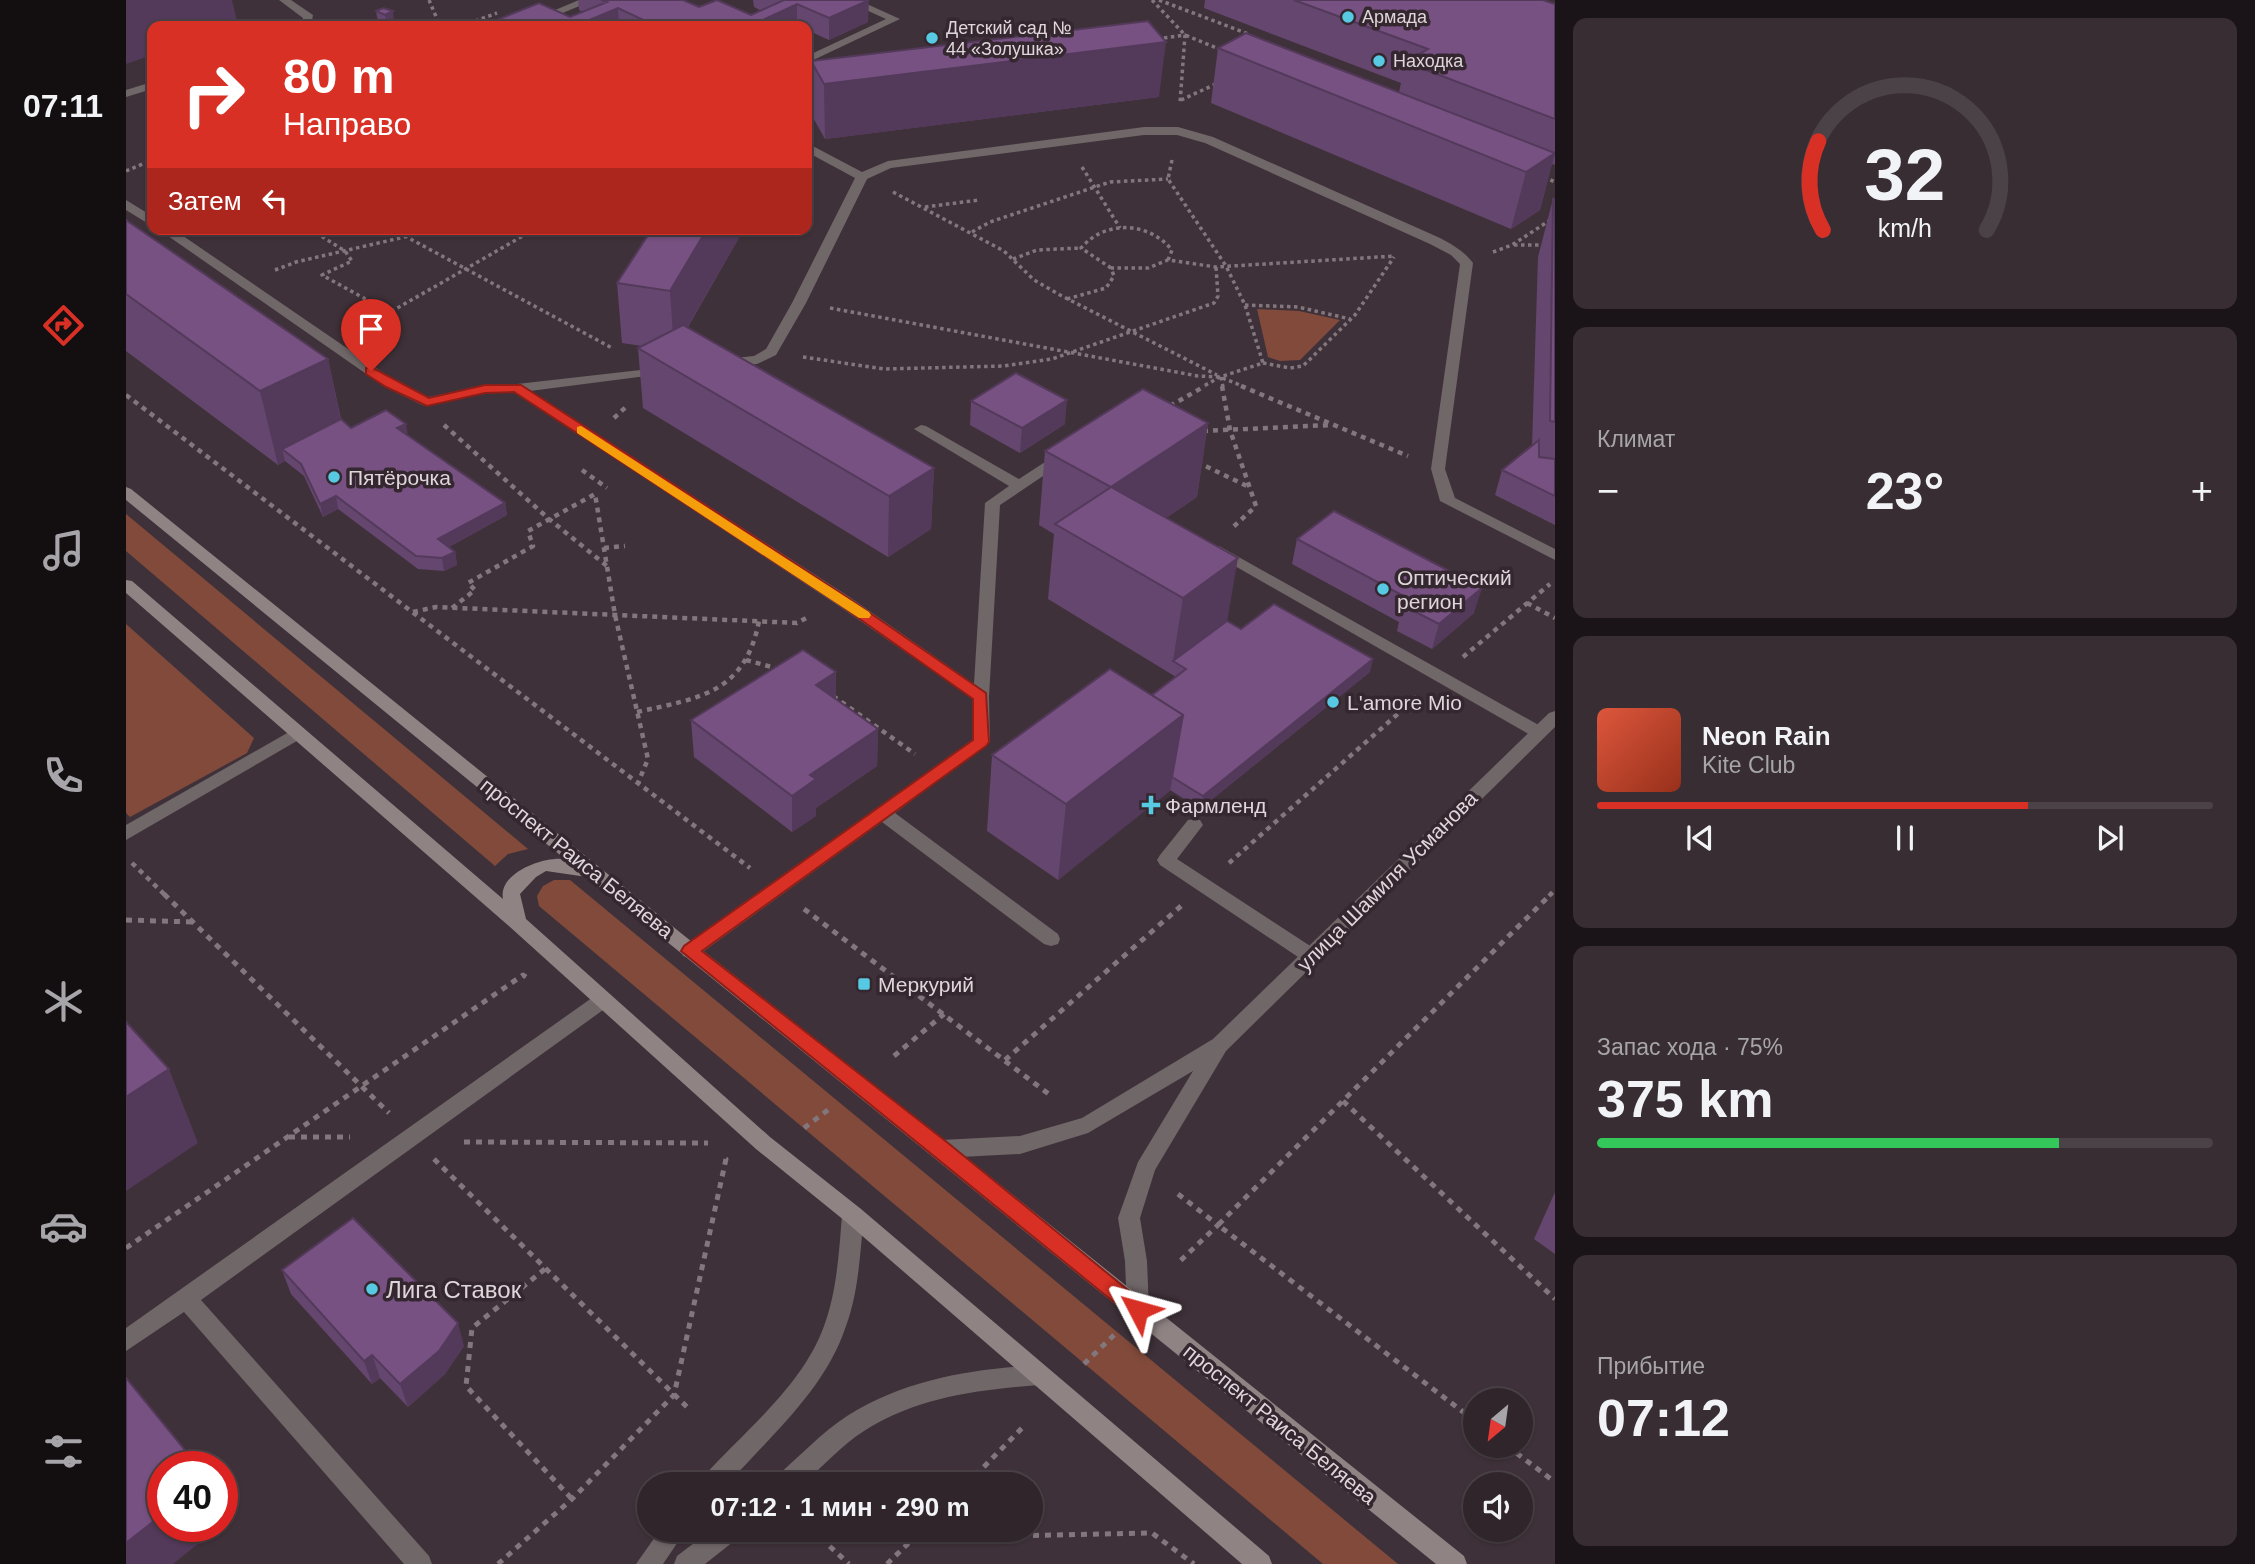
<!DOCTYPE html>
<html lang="ru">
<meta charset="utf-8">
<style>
:root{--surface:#2f252b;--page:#372d33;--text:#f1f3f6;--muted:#a7a5a9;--line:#4a4247;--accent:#d93025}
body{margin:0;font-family:Helvetica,sans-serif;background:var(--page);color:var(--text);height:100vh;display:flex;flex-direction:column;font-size:26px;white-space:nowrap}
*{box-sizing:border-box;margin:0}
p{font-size:23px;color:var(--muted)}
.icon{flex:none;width:38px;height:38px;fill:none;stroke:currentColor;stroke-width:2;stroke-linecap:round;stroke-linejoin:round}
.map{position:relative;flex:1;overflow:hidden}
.panel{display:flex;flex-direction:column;gap:18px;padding:18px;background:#1a1418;width:700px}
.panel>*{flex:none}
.guide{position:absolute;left:21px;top:21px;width:665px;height:214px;border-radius:14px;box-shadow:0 2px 5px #0004,0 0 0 2px var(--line);background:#d93025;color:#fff;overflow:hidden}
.needle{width:46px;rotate:209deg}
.fabs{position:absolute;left:1337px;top:1388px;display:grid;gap:14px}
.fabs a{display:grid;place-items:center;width:70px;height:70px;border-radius:50%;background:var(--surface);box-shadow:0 2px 5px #0004,0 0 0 2px var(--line);font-size:35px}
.speed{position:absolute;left:21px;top:1451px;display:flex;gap:14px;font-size:35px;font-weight:700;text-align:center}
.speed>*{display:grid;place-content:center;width:91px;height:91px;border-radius:50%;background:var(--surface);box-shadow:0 2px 5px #0004,0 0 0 2px var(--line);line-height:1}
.speed .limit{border:10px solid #d22;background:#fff;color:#111}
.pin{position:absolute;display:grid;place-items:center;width:60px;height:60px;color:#fff;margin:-72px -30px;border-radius:50% 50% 50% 0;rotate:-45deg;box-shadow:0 0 7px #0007}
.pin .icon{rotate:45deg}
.me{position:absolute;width:77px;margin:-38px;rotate:309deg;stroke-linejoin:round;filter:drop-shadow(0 0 5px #0008)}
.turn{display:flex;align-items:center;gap:24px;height:147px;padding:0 21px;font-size:32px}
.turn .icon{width:91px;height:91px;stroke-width:2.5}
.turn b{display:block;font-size:49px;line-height:60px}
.then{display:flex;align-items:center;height:66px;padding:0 21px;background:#0003;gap:14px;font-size:26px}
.big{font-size:52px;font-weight:800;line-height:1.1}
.panel .card{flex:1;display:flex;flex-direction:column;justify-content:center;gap:10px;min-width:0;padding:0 24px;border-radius:14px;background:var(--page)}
.panel .dial{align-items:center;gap:0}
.dial svg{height:182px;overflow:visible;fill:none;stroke:var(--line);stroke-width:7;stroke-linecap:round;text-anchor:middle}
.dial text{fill:var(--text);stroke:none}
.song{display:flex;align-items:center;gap:21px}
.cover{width:84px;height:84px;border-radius:10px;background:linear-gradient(135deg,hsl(10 70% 55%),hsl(10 70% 35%))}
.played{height:7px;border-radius:4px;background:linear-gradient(90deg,var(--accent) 70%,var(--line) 70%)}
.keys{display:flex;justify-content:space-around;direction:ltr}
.heat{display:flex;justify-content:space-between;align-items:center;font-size:38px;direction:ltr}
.charge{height:10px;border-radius:5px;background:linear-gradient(90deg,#34c759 75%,var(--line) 0)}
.trip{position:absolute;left:511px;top:1472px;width:406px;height:70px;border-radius:35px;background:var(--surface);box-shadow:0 2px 5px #0004,0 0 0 2px var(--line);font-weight:800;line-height:70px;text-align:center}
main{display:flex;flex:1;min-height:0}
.tabs{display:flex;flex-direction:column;width:126px;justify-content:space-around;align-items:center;background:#130f11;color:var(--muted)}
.tabs .icon{width:49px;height:49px}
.tabs .on{color:var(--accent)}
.tabs b{font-size:32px;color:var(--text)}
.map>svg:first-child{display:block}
.green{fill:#814a3b}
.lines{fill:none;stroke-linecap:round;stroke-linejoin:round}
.path-far2{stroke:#83777e;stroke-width:3.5;stroke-dasharray:3.5 3.5;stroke-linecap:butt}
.path-far1{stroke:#83777e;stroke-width:4.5;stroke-dasharray:5 5;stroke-linecap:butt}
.path{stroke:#83777e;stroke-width:5;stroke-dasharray:6 6;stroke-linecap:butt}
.lane{fill:#706768;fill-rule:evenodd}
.street{fill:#706768;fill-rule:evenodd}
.secondary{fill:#908384;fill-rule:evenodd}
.wall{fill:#65466f}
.shaded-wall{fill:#53395a}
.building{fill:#765181;stroke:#53395a;stroke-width:2}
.route{fill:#d93025;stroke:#8d1f18;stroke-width:2}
.slow{fill:#f59e0b}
.poi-dot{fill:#57c9e2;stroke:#35272f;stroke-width:2.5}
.labels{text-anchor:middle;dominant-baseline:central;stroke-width:7;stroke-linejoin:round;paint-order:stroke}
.far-poi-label{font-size:18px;fill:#dfd6db;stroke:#35272f;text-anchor:start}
.poi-label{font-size:21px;fill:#dfd6db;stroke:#35272f;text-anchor:start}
.street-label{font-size:21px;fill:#dfd6db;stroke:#35272f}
.near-poi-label{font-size:24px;fill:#dfd6db;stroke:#35272f;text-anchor:start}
</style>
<main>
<nav class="tabs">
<b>07:11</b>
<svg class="icon on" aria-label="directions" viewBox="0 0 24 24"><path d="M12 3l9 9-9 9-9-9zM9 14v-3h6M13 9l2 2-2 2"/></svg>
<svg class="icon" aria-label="music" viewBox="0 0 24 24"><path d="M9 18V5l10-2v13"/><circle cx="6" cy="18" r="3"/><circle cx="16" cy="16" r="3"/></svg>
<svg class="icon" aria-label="phone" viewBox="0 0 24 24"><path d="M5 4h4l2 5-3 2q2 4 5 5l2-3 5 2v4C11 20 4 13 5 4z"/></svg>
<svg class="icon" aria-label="climate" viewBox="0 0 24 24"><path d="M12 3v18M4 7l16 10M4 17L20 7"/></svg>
<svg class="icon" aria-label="car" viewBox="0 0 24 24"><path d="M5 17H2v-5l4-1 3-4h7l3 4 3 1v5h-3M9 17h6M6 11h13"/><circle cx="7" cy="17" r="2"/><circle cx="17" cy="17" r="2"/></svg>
<svg class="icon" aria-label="filters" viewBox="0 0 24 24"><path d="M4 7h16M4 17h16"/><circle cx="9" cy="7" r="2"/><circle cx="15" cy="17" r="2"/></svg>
</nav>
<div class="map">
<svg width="1429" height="1564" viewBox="0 0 1429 1564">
<rect width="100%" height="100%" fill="#3f3139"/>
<g class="green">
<path d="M1131 309 1173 311 1214 320 1174 360 1154 361 1142 357Z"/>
<path d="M0 514 402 849 382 854 369 866 0 551Z"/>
<path d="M0 624 128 738 121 753 4 817 0 813Z"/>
<path d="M428 880H444L1272 1564H1197L413 906 411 896 417 886Z"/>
</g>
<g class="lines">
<g class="path-far2">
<path d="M303 0 314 26"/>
<path d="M1026 0 1059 35 1098 51"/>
<path d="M1033 0 1122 34"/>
<path d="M336 26 371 13"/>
<path d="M1031 39 1059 35 1054 103"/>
<path d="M1055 100 1092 83"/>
<path d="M1046 160 1042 179 1100 266 1119 305 1137 363 1094 377 1076 387"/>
<path d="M956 167 994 228"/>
<path d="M0 171 26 160"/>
<path d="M1418 177 1429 182"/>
<path d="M767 192 878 251 908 280 934 295 1091 375"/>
<path d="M799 207 853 200"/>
<path d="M184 229 219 251 226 261 196 275 263 312"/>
<path d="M266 229 486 348"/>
<path d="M846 232 864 222 984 182 1042 179"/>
<path d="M1388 245H1429"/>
<path d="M1367 252 1386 245 1429 217"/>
<path d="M887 259 911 250 955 248"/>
<path d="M985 268 955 248C979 220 1022 221 1046 250L1042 260"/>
<path d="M149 270 170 262 313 229"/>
<path d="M941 299 980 288 988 276 985 268H1022L1042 260 1090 267 1269 256"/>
<path d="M1119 305 1172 307 1224 319"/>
<path d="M704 308 1072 376 1094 377 1119 387"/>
<path d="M235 329 409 229"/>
<path d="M677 357 758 369 878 366 926 359 1088 303 1092 296 1090 267"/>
<path d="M1137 363 1164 368 1177 366 1229 315 1268 257"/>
<path d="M1095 377 1097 387"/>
</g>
<g class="path-far1">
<path d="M1096 386 1104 430 1130 506 1106 528"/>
<path d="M1115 386 1282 456"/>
<path d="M0 395 624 868"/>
<path d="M1044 406 1079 386"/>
<path d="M488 418 502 405"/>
<path d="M318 425 423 519 481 566"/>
<path d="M1077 431 1205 425"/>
<path d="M1071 462 1123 487"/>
<path d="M456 470 481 488"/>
<path d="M478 548 499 546"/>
<path d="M1401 603 1429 618"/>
<path d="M326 608 349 590 342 583 407 546 402 531 469 494 489 615 522 759 512 783"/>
<path d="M287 612 310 607 671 623 684 616"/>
<path d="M1337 657 1424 584"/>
<path d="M620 660 653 669"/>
<path d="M707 696 789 754"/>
<path d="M511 712C574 698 619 693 633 621"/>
<path d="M6 863 40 896"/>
<path d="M1103 863 1291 697"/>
<path d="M1423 896 1429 890"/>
</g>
<g class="path">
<path d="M38 894 263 1113"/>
<path d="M678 909 924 1095"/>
<path d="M0 920 68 922"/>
<path d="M768 1056 818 1014"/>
<path d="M879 1060 1055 906"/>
<path d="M1217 1101 1429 1299"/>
<path d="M678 1128 706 1107"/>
<path d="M163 1137H224"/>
<path d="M338 1142 582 1143"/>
<path d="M308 1159 564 1410"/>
<path d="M1052 1194 1092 1225 1052 1263"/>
<path d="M0 1248 397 975 400 977"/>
<path d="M419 1269 346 1328 340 1386 446 1499"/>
<path d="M958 1364 988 1335"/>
<path d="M1349 1421 1092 1225 1425 894"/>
<path d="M1381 1446 1429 1482"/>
<path d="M841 1484 899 1425"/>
<path d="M686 1530 723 1564"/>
<path d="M787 1538 1026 1533 1068 1564"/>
<path d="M372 1564 446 1499 548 1395 600 1159 597 1157"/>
<path d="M761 1564 796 1530"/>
</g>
<g class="lane">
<path d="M153 0H165L187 15 185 26H175L177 18Z"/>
<path d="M453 0H468L405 26H391Z"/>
<path d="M718 0H732L774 19 681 63V56L760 19Z"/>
<path d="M26 82V89L0 97V90Z"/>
<path d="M1018 127H1052L1087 137 1314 238C1327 245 1338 251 1347 263L1319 469 1329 498 1429 549V560L1314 501 1305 469 1334 264 1325 255 1304 244 1079 143 1051 135H1018L765 168 741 179 680 303 650 355 631 364 599 367 592 363 599 359 628 356 640 349 666 303 729 178 681 152V143L736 172 762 161Z"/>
<path d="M0 200 26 216V226L0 210Z"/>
<path d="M32 229H47L269 381 303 397 359 385 391 384 541 367V373L536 374 404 391 722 596 848 684 859 503 883 486 788 429 795 425 800 426 893 479 919 462H929L931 465 929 468 874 505 863 697 864 742 769 813 932 934 934 939 932 944 925 946 918 944 756 822 571 956 564 958 557 956 555 951 557 946 846 740 847 699 710 604 388 392 359 393 301 406 296 405 259 387Z"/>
<path d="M1093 546 1418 728 1421 732 1412 738 1406 736 1088 554 1085 551 1088 548Z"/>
<path d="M170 728 176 730 179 734 176 738 0 840V825Z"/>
<path d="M1068 819 1074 820 1077 825 1051 859 1192 951 1195 956 1192 961 1185 963 1178 961 1034 865 1031 860 1034 855 1062 820Z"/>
<path d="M477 992 484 995 487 1000 484 1005 75 1300 303 1556 306 1564H278L58 1312 0 1351V1328L470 995Z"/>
</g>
<g class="street">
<path d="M1429 711V727L1100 1051 1029 1170 1014 1218 1021 1261 1023 1310 1020 1317 1012 1320 1004 1317 1001 1310 999 1261 992 1218 1012 1162 1067 1071 962 1133 894 1154 815 1158 808 1155 805 1149 808 1143 815 1140 894 1136 956 1118 1087 1039 1423 713Z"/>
<path d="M727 1206 735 1209 738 1215C734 1252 733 1291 720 1326 699 1390 645 1435 602 1484H574L578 1476C619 1431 677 1385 698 1326 711 1291 713 1252 716 1215L719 1209Z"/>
<path d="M913 1365 921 1368 924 1375 921 1382 913 1385C851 1390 792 1397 738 1431 716 1445 696 1467 677 1484H647L651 1476C673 1457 696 1432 721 1416 780 1379 845 1369 913 1365Z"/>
<path d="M534 1530H560L537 1564H510Z"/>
<path d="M585 1530H616L612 1538 579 1564H548L551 1556Z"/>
</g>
<path class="secondary" d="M0 487 5 489 571 946 822 1143 1338 1556 1341 1564H1310L461 877 420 871 410 877 394 894 400 919 644 1137 735 1209 1143 1556 1146 1564H1116L719 1221 630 1149 384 927 0 593V580L6 581 377 899C372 873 417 856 439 859L0 500Z"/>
</g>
<g class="wall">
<path d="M452 0H557L573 7 625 15 634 10 628 7 627 0H742V22L703 40 681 30V26H369L368 21 444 17 457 12 453 10Z"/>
<path d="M1079 0H1417L1429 4V165L1426 164 1414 210 1385 229 1085 103 1092 48 1273 92 1275 83 1078 8Z"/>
<path d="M257 8 268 22 261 26 252 22 250 11Z"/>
<path d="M685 61 1033 97 699 139 686 116Z"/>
<path d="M1427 199H1429V525L1369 495 1376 470 1406 446 1412 257Z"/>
<path d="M0 220 202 359 215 419 225 428 282 435 379 503 381 515 323 547 329 552 331 565 318 571 292 569 212 509 197 517 178 476 159 461 152 465 0 351Z"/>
<path d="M618 229 562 327 808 468 805 529 762 557 517 408 512 348 516 346 496 343 491 283Z"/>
<path d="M845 401 939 424 894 453 844 425Z"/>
<path d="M1082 423 1071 497 1040 518 1101 621 1115 629 1244 672 1074 809 1044 790 932 880 861 831 866 755 1026 695 1050 677 922 599 928 534 913 525 919 451Z"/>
<path d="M1171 539 1348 613 1306 649 1271 631 1273 622 1166 564Z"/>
<path d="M710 672V699L752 729 751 766 690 808V816L666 832 568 757 565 720Z"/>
<path d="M1429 1192V1254L1408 1239Z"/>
<path d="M156 1270 338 1346 319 1374 282 1407 254 1378 246 1384 165 1294Z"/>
</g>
<g class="shaded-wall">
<path d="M0 0H106L111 21 96 26H26V55L0 64Z"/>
<path d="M743 0 742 22 703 40V18Z"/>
<path d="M671 4V26H637V20Z"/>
<path d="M492 8 493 26H456V23Z"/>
<path d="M267 11 268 22 261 26 259 15Z"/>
<path d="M1040 42 1033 97 699 139 698 84Z"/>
<path d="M1429 153 1414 210 1385 229 1400 172Z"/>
<path d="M581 229H618L548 350 544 291Z"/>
<path d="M202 359 217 432 156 449 159 461 152 465 134 391Z"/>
<path d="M941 400 939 424 894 453 896 428Z"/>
<path d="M1082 423 1071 497 984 556 985 487Z"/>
<path d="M280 424 282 436 271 428Z"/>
<path d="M808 468 805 529 762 557 763 496Z"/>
<path d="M210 496 212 509 197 517 194 504Z"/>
<path d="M379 503 381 515 314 552 312 539Z"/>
<path d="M329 552 331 565 318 571 316 558Z"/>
<path d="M1112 558 1099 634 1047 661 1057 598Z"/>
<path d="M1356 588 1348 613 1306 649 1313 624Z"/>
<path d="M1247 659 1244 672 1074 809 1077 796Z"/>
<path d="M710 672V709L690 685Z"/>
<path d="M1057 715 1044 791 932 880 940 804Z"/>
<path d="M752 729 751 766 690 808V816L666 832V796L684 775Z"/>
<path d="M43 1069 72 1143 0 1191V1097Z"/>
<path d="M332 1323 338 1346 319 1374 282 1407 274 1384Z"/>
<path d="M246 1355 254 1378 246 1384 238 1361Z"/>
<path d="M96 1508 102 1520 96 1525Z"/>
<path d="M37 1514V1526H94L47 1564H0V1543Z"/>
</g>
<g class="building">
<path d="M475 0H557L573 7 591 0 625 15 658 0H743L703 18 671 4 637 20 652 26H530L492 8 456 23 463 26H378L368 21 413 3 444 17 481 2Z"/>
<path d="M1168 0H1417L1429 4V119L1279 62 1302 49Z"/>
<path d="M257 8 267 11 259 15 250 11Z"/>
<path d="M1022 21 1040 42 698 84 685 61Z"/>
<path d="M1120 33 1429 153 1400 172 1092 48Z"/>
<path d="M1427 199H1429V422L1424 421Z"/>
<path d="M0 220 202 359 134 391 0 294Z"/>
<path d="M526 229H581L544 291 491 283Z"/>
<path d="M557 325 808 468 763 496 512 348Z"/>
<path d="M890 373 941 400 896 428 845 401Z"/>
<path d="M1017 389 1082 423 985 487 1112 558 1057 598 929 524 985 487 919 451Z"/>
<path d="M260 410 280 424 271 428 379 503 312 539 329 552 316 558 290 556 210 496 194 504 175 464 156 449 215 419 225 428Z"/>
<path d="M1413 440V457L1429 459V496L1376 470Z"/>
<path d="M1208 511 1356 588 1313 624 1278 606 1285 600 1171 539Z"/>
<path d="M1148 604 1247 659 1077 796 1046 777 1057 715 1026 695 1060 669 1047 661 1101 621 1115 629Z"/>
<path d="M677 650 710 672 690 685 752 729 684 775 690 779 666 796 565 720Z"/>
<path d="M984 669 1057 715 940 804 866 755Z"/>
<path d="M0 1022 43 1069 0 1097Z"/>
<path d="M227 1218 332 1323 313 1351 274 1384 246 1355 238 1361 156 1270Z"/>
<path d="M0 1378 72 1466H37V1514L0 1543Z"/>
</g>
<path class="route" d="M245 367 303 398 359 385H395L721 597 860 693 863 742 860 746 576 951 822 1143 1019 1304 1022 1310 1019 1316 1012 1319 1005 1316 555 951 558 946 847 740V699L711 603 388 392 359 393 301 406 260 387 240 374V368Z"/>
<path class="slow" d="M455 426 743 612 745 615 743 618H733L451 433V427Z"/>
<g class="poi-dot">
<circle cx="1222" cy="17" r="7"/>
<circle cx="806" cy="38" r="7"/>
<circle cx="1253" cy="61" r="7"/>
<circle cx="208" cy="477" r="7"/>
<circle cx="1257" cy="589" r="7"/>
<circle cx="1207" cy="702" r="7"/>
<path d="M1021.5 794.5h7v7h7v7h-7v7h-7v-7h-7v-7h7z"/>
<rect x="731" y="977" width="14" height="14" rx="3.5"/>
<circle cx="246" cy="1289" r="7"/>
</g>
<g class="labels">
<g class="far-poi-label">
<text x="1236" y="17">Армада</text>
<text x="820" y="28">Детский сад №<tspan x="820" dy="21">44 «Золушка»</tspan></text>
<text x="1267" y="61">Находка</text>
</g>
<g class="poi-label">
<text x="222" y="477">Пятёрочка</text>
<text x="1271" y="577">Оптический<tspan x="1271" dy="24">регион</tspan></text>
<text x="1221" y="702">L'amore Mio</text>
<text x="1039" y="805">Фармленд</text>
<text x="752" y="984">Меркурий</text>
</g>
<g class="street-label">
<text transform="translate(451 858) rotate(39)">проспект Раиса Беляева</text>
<text transform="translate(1261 881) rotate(-45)">улица Шамиля Усманова</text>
<text transform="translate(1154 1424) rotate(39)">проспект Раиса Беляева</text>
</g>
<g class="near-poi-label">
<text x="260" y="1289">Лига Ставок</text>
</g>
</g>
</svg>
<div class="fabs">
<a><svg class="needle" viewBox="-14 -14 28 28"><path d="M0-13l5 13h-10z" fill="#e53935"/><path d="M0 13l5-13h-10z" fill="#a7a5a9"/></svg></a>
<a><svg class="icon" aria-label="sound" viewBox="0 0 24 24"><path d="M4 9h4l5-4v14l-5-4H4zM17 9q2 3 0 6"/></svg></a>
</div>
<div class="speed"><div class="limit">40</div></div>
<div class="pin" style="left:245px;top:371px;background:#d93025"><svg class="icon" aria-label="arrive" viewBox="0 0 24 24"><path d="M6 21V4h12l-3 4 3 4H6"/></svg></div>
<svg class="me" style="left:1012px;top:1310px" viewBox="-20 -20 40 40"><path d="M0-17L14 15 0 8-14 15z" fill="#d93025" stroke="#fff" stroke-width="4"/></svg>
<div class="trip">07:12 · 1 мин · 290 m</div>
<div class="guide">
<div class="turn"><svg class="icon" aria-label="right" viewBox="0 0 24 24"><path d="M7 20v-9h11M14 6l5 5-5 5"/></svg><div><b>80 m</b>Направо</div></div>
<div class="then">Затем<svg class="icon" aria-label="left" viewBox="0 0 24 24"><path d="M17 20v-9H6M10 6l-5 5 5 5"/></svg></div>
</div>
</div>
<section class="panel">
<div class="card dial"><svg viewBox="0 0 100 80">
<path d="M14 69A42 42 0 1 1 86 69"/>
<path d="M14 69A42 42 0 0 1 12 30" stroke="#d93025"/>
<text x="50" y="56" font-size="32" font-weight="700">32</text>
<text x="50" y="72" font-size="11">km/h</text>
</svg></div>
<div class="card"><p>Климат</p>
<div class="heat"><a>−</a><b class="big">23°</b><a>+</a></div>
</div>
<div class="card">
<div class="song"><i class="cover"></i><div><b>Neon Rain</b><p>Kite Club</p></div></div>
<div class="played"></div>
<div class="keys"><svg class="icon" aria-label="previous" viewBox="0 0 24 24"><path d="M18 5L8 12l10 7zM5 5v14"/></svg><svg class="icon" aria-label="pause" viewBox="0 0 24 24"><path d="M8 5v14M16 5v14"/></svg><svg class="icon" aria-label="next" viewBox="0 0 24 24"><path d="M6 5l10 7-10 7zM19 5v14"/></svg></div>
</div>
<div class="card"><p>Запас хода · 75%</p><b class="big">375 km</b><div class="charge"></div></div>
<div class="card"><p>Прибытие</p><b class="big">07:12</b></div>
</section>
</main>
